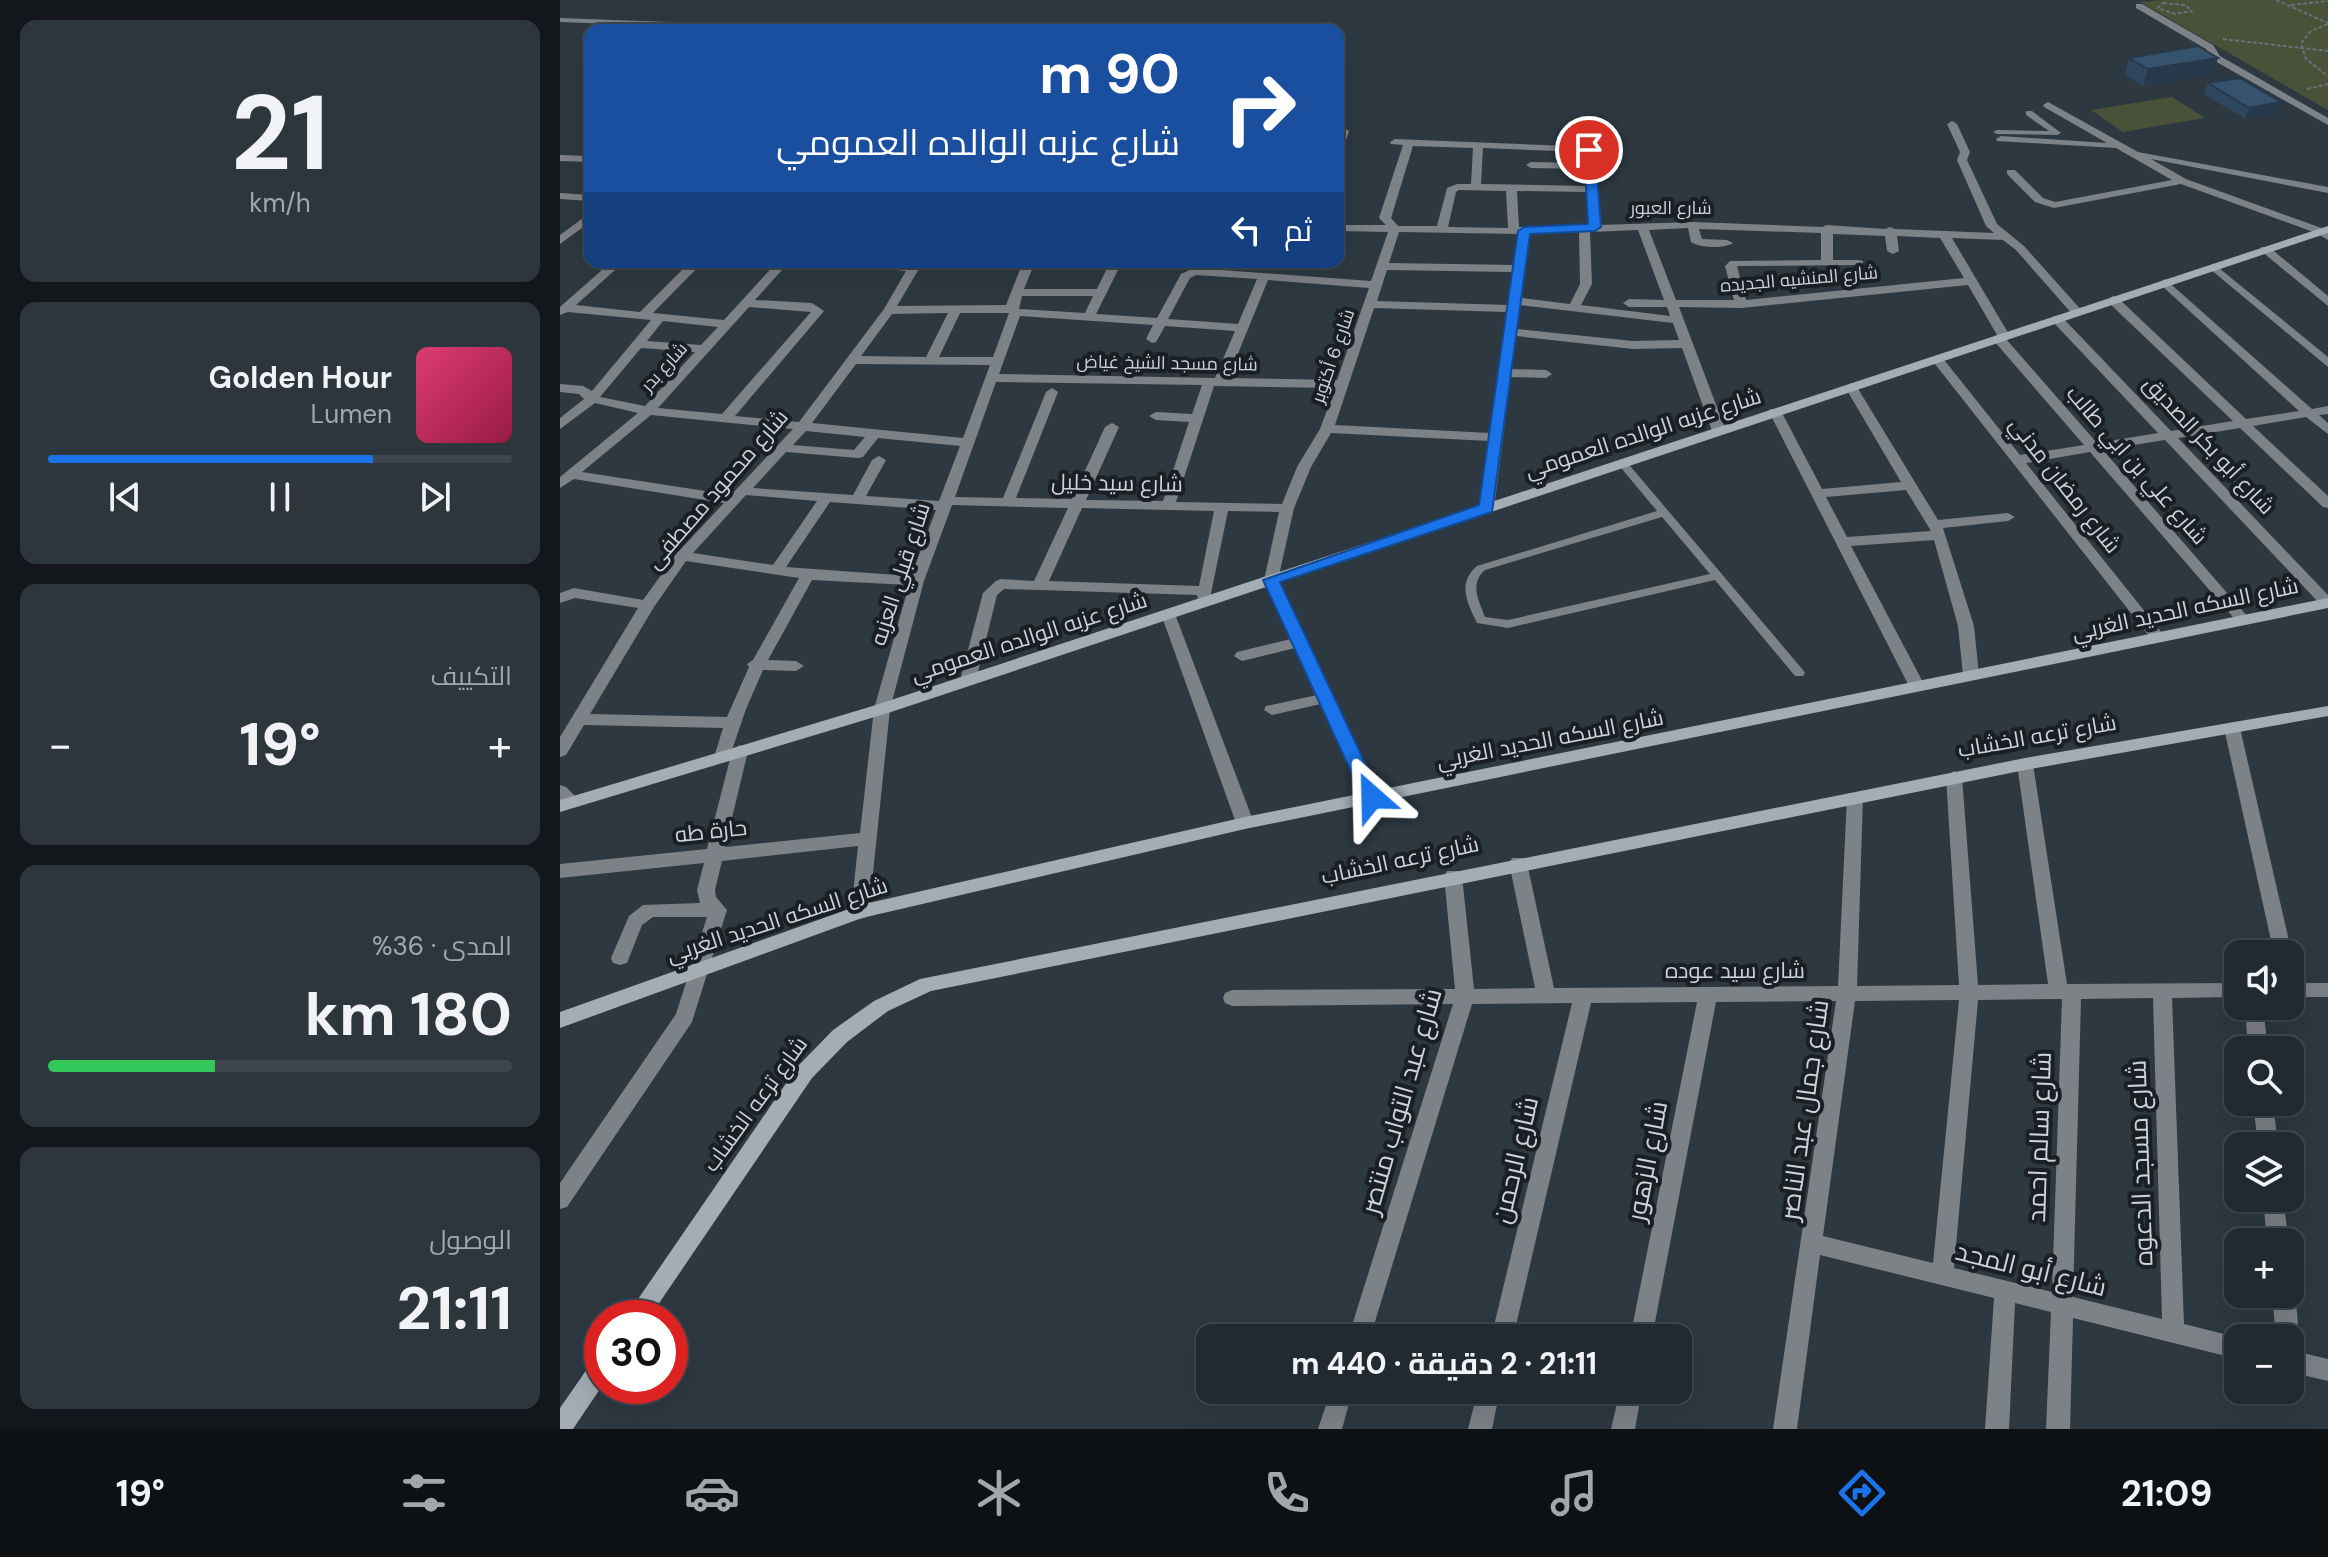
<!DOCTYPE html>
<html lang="ar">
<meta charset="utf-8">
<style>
:root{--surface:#222a31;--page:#2e363d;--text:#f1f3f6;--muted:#a2a7ab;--line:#3f464d;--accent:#1a73e8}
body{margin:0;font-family:"DM Sans",Cairo,sans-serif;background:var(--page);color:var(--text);direction:rtl;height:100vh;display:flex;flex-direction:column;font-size:30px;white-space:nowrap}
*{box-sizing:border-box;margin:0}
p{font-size:26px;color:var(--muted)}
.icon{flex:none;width:44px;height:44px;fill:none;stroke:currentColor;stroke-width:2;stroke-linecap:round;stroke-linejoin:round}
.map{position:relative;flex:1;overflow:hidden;direction:ltr}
.side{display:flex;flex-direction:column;gap:20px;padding:20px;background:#13171b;width:560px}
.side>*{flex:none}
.top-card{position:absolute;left:24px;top:24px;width:760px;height:244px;border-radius:16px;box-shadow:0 8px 32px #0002,0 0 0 2px var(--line);direction:rtl;background:#1a4fa0;color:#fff;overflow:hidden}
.buttons{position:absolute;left:1664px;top:940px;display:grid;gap:16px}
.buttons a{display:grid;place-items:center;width:80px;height:80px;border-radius:16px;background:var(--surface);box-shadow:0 8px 32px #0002,0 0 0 2px var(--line);font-size:40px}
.speed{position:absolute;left:24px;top:1300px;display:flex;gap:16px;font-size:40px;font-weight:700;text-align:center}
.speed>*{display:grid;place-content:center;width:104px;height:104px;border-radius:50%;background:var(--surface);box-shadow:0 8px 32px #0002,0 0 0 2px var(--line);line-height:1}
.speed .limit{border:12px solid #d22;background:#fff;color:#111}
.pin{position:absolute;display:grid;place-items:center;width:68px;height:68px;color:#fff;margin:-34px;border:4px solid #fff;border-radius:50%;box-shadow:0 2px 8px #0007}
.me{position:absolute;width:88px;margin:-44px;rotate:335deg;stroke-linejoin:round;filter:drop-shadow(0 0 6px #0008)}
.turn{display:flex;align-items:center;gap:28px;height:168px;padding:0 32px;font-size:36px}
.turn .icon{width:104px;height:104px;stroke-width:2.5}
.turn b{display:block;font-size:56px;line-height:68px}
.then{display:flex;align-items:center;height:76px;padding:0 32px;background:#0003;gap:16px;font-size:30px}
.big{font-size:60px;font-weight:700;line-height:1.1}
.side .widget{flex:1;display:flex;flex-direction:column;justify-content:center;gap:12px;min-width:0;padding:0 28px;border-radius:16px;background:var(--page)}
.side .dial{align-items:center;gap:0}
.dial b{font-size:104px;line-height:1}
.song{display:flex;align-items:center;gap:24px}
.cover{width:96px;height:96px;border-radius:12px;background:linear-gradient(135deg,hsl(340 70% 55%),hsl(340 70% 35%))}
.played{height:8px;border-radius:4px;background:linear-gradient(90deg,var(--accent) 70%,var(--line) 70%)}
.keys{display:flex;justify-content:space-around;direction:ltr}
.heat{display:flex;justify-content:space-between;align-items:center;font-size:44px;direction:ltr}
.charge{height:12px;border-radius:6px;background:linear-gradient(90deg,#34c759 36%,var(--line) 0)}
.trip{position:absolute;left:636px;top:1324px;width:496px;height:80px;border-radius:16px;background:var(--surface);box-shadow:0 8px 32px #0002,0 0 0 2px var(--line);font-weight:700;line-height:80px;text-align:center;direction:rtl}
.tabs{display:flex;height:128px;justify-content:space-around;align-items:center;background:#0e1114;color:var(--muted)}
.tabs .icon{width:56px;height:56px}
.tabs .selected{color:var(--accent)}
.tabs b{font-size:36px;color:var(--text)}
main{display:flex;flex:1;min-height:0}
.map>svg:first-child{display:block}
.green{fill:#4a5139}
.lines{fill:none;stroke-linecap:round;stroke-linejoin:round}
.path{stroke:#677178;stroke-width:2;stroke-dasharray:4 2;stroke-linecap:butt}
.lane{fill:#7d8287;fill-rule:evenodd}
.street{fill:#7d8287;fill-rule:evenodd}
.secondary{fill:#a4acb4;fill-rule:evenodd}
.wall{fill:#2e475e}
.shaded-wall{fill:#263a4c}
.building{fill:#36536d;stroke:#263a4c;stroke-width:2}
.route{fill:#1a73e8;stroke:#114b97;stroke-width:2}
.labels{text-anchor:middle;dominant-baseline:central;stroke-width:8;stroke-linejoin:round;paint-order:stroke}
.far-street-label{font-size:18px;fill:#cdd3d9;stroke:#1a1f23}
.street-label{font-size:22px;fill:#cdd3d9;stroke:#1a1f23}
.near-street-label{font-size:26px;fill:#cdd3d9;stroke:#1a1f23}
</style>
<main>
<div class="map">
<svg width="1768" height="1429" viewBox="0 0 1768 1429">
<rect width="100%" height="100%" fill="#2d3841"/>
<g class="green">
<path d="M1605 0H1768V110L1580 2Z"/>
<path d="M1612 97 1645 118 1563 132 1531 110Z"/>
</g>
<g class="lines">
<g class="path">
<path d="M1716 0 1768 23"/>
<path d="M1603 3 1625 5 1632 11 1615 14 1598 8Z"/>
<path d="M1731 5 1768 1"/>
<path d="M1768 24 1751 31 1741 43 1746 59 1768 76"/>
<path d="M1663 39 1768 51"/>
<path d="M1747 89 1768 84"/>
</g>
<g class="lane">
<path d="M0 18 243 27 246 29 214 30 0 22Z"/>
<path d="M1466 111H1472L1501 133 1497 135 1437 134 1433 132 1437 130 1489 131 1466 115Z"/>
<path d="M1062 460 1066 461 1243 670 1245 673 1243 676H1235L1155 580 948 628 917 623C907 602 897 583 917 566L1097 511 1057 463ZM1102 517 1150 574 948 620 925 617C919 601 909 584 925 570Z"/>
</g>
<g class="street">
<path d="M1576 4H1582L1653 45 1660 56 1768 118V125L1653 60 1646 49 1576 8Z"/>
<path d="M1488 102 1578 152 1768 187V193L1591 159 1626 179 1764 229 1768 232V240L1756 233 1621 184 1494 208 1475 202 1447 174V170H1455L1483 198 1495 202 1612 180 1556 148 1437 141 1436 139 1441 136 1547 143 1484 107 1483 105Z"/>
<path d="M1392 121 1397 124 1410 152 1407 160 1437 224 1464 246 1523 312 1517 316 1513 315 1456 250 1443 240 1392 238 1450 336 1446 339 1537 443 1598 433 1493 322V316H1501L1611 431 1673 421 1549 303 1547 300 1553 296 1557 297 1686 419 1739 411 1601 285 1599 283 1605 279 1752 409 1768 406V414L1759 415 1768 423V434L1746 417 1693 426 1768 496V508L1763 507 1680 428 1618 438 1768 595V607L1762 606 1605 440 1543 450 1688 617 1691 620 1688 623H1678L1530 452 1466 463 1606 638 1603 641H1593L1371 359 1377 355 1381 356 1460 455 1524 445 1434 341 1432 338 1437 335 1408 285 1181 308 1119 307 1166 431 1159 435 1152 431 1122 348 1073 349 956 336 952 369 986 370 992 374 986 378 951 377 934 508 927 512 920 508 929 441 771 433 751 467 734 508 718 580 820 797 818 801H806L804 797 761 704 712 715 704 710 706 706 757 695 735 648 682 661 674 656 677 652 731 639 704 580 719 512 668 511 649 603H639L637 595 444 589 437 595 416 680 408 685 400 680 423 593 436 581 441 579 474 581 508 508 392 505 364 581 330 709 309 912 306 917 300 919 294 917 291 912 298 846 162 861 155 890 156 897 167 910 132 1022 7 1207 0 1209V1183L116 1014 147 917H93L82 925 67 963 60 965 53 963 51 958 69 916 83 905 140 903 137 890 144 863 0 878V864L147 849 171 755 168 761 162 763 154 757 163 728 24 725 6 755 0 757V737L78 608 15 598 0 603V593L14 588 83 600 117 553 164 503 14 479 0 488V477L78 413 35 403 0 429V418L24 399 19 394 0 392V384L23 386 32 391 91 320 8 312 0 315V307L51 262H64L16 305 80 312 130 262H143L93 313 164 320 217 262H229L195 300 252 303 264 311 175 416 239 422 324 309 346 271 284 265 278 262 350 264 351 262H363L337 306 446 305 463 262H475L464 289H537L550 262H562L536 314 597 318 621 274 634 268 811 281 828 232 778 231V225H826L819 218 843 145 831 144 830 142 835 139 1032 147 1036 166 1040 225 1133 222 1262 227 1267 225 1325 229 1330 227 1335 229 1434 233 1426 226 1397 160 1400 152 1387 124ZM853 146 913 148 911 184H897L887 188 877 226H838L831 218ZM923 148 1023 152 1024 163 971 162 966 165 971 168 1025 169 1026 186 921 184ZM899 190 946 191 948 228 888 227 896 192ZM957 191 1026 192 1029 225 959 227ZM1128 228 1131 242C1140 248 1164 249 1173 243L1167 240 1142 239 1139 229 1261 233V260L1170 261 1165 266 1174 300H1116L1089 230ZM1078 230 1104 300 1069 299 1063 303 1069 307H1107L1110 316 1021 305 1032 284 1030 232ZM839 232 958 234 954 265 829 263ZM1019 232 1020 284 1010 304 961 298 969 234ZM1273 234 1325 236 1327 251 1333 254 1339 251 1337 236 1380 238 1404 278 1186 300 1177 266 1303 265V261L1299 260H1273ZM827 270 953 272 948 305 817 301ZM636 275 697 279 678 324 608 319 630 278ZM708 280 809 288 777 380 668 378ZM462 296H533L525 313 459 309ZM960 305 1113 323 1119 340 1073 341 957 329ZM189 307 251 312 162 414 98 408ZM814 308 947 312 930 433 775 425ZM388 313 366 357 301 356 332 314ZM400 313H449L433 357H379ZM460 316 593 325 586 339 592 343 596 342 605 326 675 331 655 378 439 374ZM103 321 158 327 141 345 87 341ZM81 348 135 352 85 406 40 397ZM296 364 430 365 403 438 252 423ZM436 382 642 385 632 414 596 412 589 416 596 420 629 422 603 501 526 500 559 427 552 423 545 427 512 499 456 498 498 392 492 388 486 392 443 498 395 497ZM654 386 775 388 760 429 737 467 722 504 616 502ZM91 415 233 429 171 495 22 472ZM246 431 305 437 294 450 233 445ZM318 438 400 446 379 501 306 496 326 460 319 456 312 460 293 495 193 488 226 452 298 458 303 457ZM186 495 257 501 213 565 133 553ZM270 502 376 510 351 576 226 567ZM522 508 654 511 639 586 489 581ZM126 561 239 578 193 660 187 664 189 667 167 717 30 714 94 607ZM252 580 349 585 314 709 300 833 165 847 188 751 180 745 172 750 186 709 203 670 236 671 244 666 236 661 208 660Z"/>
<path d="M784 128 789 131 783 149 778 152V134Z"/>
<path d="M0 155 30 156V162L0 161Z"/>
<path d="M0 193 30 195V201L0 199Z"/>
<path d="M30 213V222L0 244V235Z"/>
<path d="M1701 247H1709L1768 296V306L1701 251Z"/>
<path d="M1654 264 1768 357V367L1650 269 1648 267Z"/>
<path d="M1291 383 1297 387 1378 520 1448 513 1455 517 1448 521 1383 528 1414 626 1419 675 1417 679H1405L1403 675 1398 626 1374 540 1291 546 1365 686 1357 691 1351 690 1209 412 1210 409H1220L1262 489 1341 482 1285 387ZM1346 490 1371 531 1287 537 1266 497Z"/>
<path d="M608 609 615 614 694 823 691 827H679L676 823 601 614Z"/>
<path d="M1672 722 1680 728 1732 954 1730 958V954H1714L1664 728Z"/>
<path d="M1465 758 1473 764 1507 984 1678 983V997L1612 998 1624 1324 1680 1338 1678 1359 1513 1318 1510 1429H1486L1491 1312 1455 1303 1449 1429H1425L1434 1298 1260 1255 1237 1429H1213L1276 1001 1156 1002 1092 1338H1070L1137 1002 1031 1003 953 1338H931L1012 1003 912 1004 810 1338H788L893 1004 672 1006 665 1003 663 998 665 993 672 990 895 989 884 876 887 871H899L902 876 914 989 975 988 949 863 952 858H964L967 863 994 988 1278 986 1287 797 1289 793H1301L1303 797 1297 986 1399 985 1386 777 1394 771 1402 777 1418 985 1488 984 1457 764ZM1593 998 1602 1319 1513 1297 1521 999ZM1502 999 1492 1292 1394 1268 1418 1000ZM1399 1000 1373 1263 1263 1236 1295 1001Z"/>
<path d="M0 785 6 787 21 802 19 806H7L0 800Z"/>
<rect x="1730" y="983" width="38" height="14"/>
<path d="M1685 1006H1703L1708 1050H1688Z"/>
<path d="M1693 1102H1713L1718 1146H1698Z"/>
<path d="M1703 1198H1723L1729 1242H1707Z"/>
<path d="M1730 1287C1737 1300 1741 1331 1735 1345L1730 1347V1338H1716L1712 1294H1730Z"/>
<path d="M1730 1350 1768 1359V1381L1730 1372Z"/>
<path d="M771 1390H793L782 1429H758Z"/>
<path d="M918 1390H940L932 1429H908Z"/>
<path d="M1060 1390H1082L1075 1429H1051Z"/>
</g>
<g class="secondary">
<path d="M1768 226V233L328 713 0 812V800L316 705Z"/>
<path d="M1768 598V608L685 829 302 918 0 1028V1012L300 905 685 817Z"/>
<path d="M1768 706V716L1465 770 371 991 328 1011 287 1042 252 1078 89 1318H65L238 1066 273 1030 314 1001 360 979 1465 758Z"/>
<path d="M42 1356V1386L13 1429H0V1408L34 1359Z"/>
</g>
</g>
<g class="wall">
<path d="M1569 58 1653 74 1583 86 1565 74Z"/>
<path d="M1648 83 1721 102 1717 114 1685 119 1644 94Z"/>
</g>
<g class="shaded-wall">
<path d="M1658 58 1653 74 1583 86 1588 69Z"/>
<path d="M1721 102 1717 114 1685 119 1689 108Z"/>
</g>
<g class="building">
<path d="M1638 46 1658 58 1588 69 1569 58Z"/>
<path d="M1680 78 1721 102 1689 108 1648 83Z"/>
</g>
<path class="route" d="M1029 146 1035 150 1041 227 1035 231 970 234 932 512 720 582 821 797 819 802H805L703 580 919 505 958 231 964 227 1028 224 1024 150Z"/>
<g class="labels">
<g class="far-street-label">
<text x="1111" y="208">شارع العبور</text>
<text transform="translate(1239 279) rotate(-5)">شارع المنشيه الجديده</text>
<text transform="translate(773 356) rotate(-71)">شارع 6 أكتوبر</text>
<text transform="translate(607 363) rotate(1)">شارع مسجد الشيخ غياض</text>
<text transform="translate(104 367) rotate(-48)">شارع بدر</text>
</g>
<g class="street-label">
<text transform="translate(1083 433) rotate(-18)">شارع عزبه الوالده العمومي</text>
<text transform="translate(1649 445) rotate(47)">شارع أبو بكر الصديق</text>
<text transform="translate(1577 465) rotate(49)">شارع علي بن ابي طالب</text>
<text transform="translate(557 483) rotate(1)">شارع سيد خليل</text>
<text transform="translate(1505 485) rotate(52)">شارع رمضان مدني</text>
<text transform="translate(157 489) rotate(-49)">شارع محمود مصطفى</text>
<text transform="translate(340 574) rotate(-72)">شارع قبلي العزبه</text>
<text transform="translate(1625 609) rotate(-12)">شارع السكه الحديد الغربي</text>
<text transform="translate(469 637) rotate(-18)">شارع عزبه الوالده العمومي</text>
<text transform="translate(1477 736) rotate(-10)">شارع ترعه الخشاب</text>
<text transform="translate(990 739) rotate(-11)">شارع السكه الحديد الغربي</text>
<text transform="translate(151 831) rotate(-6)">حارة طه</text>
<text transform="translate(840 860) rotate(-12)">شارع ترعه الخشاب</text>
<text transform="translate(217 920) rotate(-18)">شارع السكه الحديد الغربي</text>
<text x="1175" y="970">شارع سيد عوده</text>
<text transform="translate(195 1104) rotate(-54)">شارع ترعه الخشاب</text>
</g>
<g class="near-street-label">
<text transform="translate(841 1101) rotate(-74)">شارع عبد التواب منتصر</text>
<text transform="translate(1244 1110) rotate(-82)">شارع جمال عبد الناصر</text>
<text transform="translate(1479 1137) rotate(-88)">شارع سالم احمد</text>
<text transform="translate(955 1160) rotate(-77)">شارع الرحمن</text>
<text transform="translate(1087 1161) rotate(-79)">شارع الزهور</text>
<text transform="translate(1580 1163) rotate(-92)">شارع مسجد الدعوه</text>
<text transform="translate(1471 1269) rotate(14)">شارع أبو المجد</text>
</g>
</g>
</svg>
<div class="buttons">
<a><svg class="icon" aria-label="sound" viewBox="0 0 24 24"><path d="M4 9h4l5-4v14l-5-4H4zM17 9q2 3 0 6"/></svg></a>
<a><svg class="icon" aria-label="search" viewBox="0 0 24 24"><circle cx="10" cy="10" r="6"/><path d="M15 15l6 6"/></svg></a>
<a><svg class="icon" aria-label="layers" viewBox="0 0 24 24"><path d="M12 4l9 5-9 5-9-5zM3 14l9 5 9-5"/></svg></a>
<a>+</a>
<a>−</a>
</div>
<div class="speed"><div class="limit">30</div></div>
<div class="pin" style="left:1029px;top:150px;background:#d93025"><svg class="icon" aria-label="arrive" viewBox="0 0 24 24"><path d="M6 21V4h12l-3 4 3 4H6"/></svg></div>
<svg class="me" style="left:812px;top:797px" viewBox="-20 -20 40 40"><path d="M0-17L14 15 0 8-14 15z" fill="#1a73e8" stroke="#fff" stroke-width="4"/></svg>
<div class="trip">21:11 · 2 دقيقة · 440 m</div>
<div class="top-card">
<div class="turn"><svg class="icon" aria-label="right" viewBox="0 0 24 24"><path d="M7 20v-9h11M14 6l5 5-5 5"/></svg><div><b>90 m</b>شارع عزبه الوالده العمومي</div></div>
<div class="then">ثم<svg class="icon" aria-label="left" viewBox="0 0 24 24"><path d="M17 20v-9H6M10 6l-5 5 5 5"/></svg></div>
</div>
</div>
<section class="side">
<div class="widget dial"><b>21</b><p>km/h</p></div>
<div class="widget">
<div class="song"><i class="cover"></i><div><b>Golden Hour</b><p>Lumen</p></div></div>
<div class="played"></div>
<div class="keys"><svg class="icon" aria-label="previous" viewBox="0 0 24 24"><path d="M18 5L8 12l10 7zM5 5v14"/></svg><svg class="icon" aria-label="pause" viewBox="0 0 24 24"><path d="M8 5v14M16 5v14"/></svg><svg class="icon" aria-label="next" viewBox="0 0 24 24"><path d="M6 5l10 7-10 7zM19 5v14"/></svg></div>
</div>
<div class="widget"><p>التكييف</p>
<div class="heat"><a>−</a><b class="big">19°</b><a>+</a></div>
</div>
<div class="widget"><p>المدى · 36%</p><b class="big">180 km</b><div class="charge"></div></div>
<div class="widget"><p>الوصول</p><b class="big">21:11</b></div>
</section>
</main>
<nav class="tabs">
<b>21:09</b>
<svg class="icon selected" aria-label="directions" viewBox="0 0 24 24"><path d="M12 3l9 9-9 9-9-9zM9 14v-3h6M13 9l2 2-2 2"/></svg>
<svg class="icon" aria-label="music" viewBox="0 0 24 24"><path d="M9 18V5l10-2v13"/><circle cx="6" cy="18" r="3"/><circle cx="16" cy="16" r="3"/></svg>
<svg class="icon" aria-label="phone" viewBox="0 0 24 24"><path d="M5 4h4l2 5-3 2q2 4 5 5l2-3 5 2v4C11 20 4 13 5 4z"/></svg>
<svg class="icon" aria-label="climate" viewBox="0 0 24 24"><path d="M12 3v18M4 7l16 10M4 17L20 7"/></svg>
<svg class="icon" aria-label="car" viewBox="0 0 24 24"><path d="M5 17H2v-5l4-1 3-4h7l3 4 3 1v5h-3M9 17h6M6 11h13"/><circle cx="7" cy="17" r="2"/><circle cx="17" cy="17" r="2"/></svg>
<svg class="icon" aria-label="filters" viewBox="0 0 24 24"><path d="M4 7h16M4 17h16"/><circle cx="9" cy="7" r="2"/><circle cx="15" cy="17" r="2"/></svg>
<b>19°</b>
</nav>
